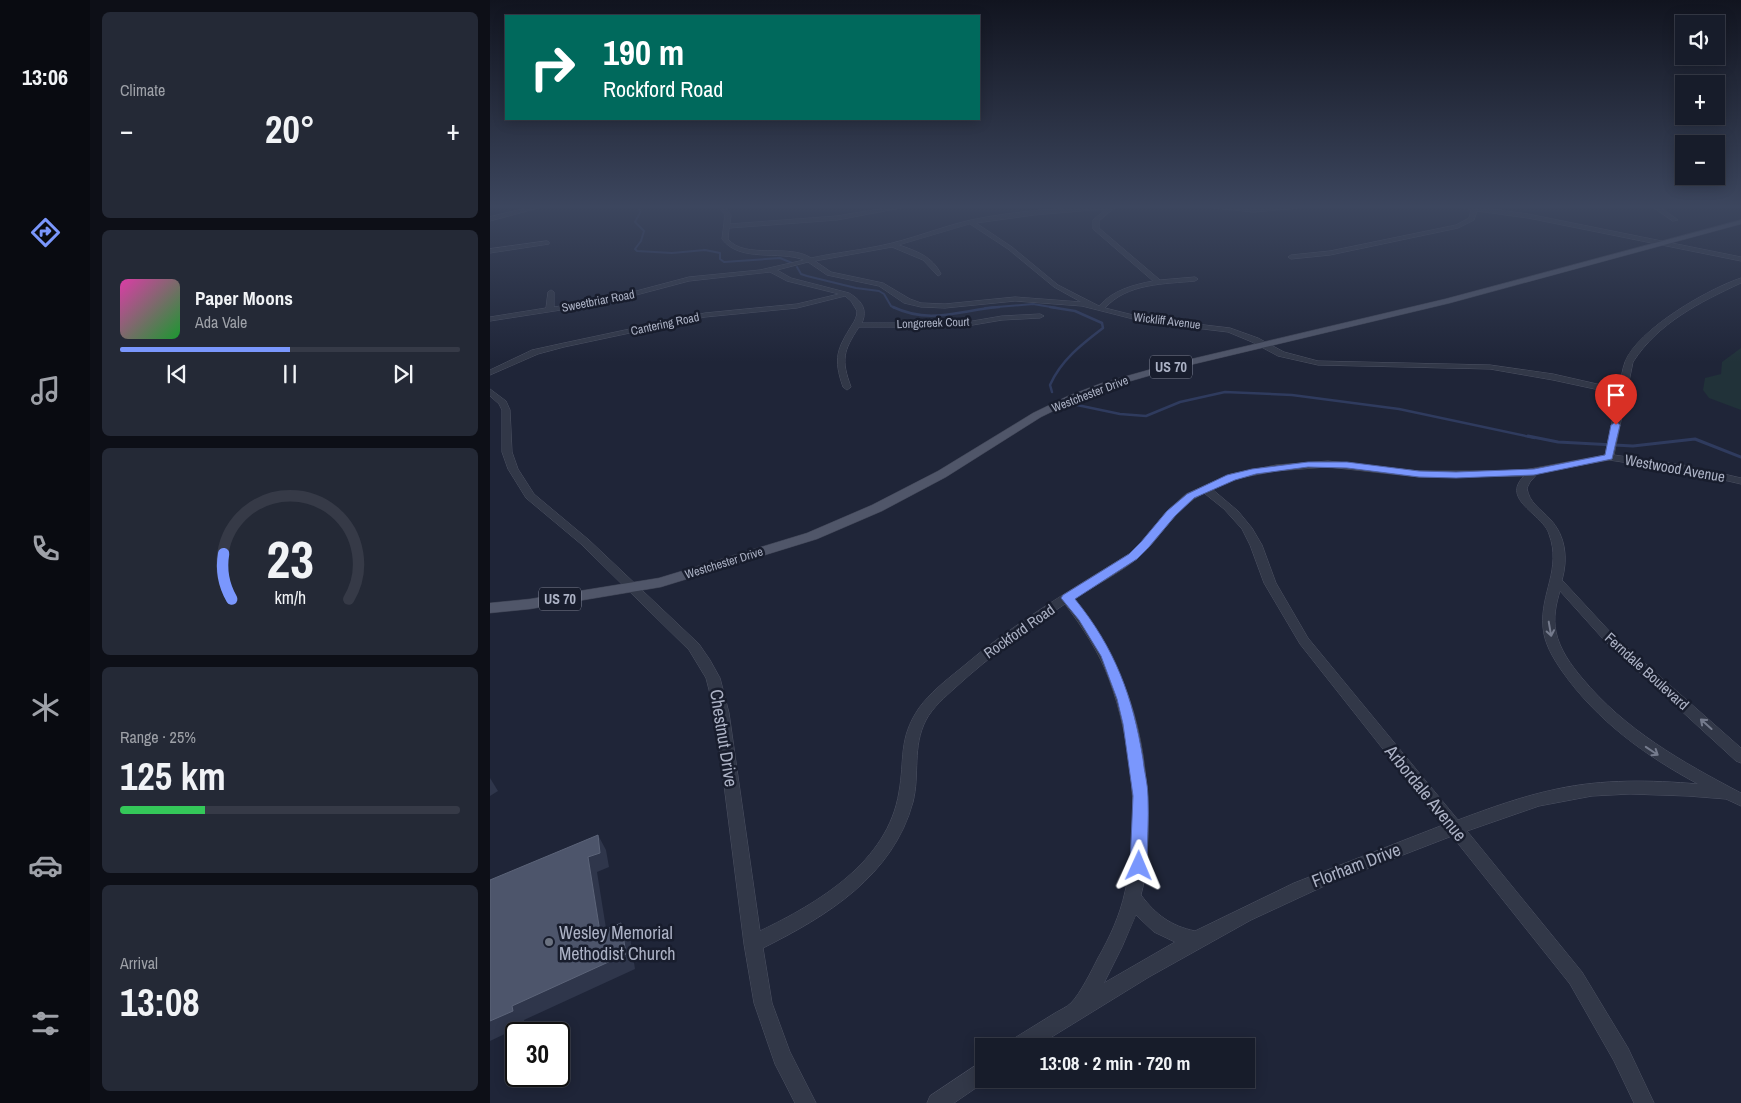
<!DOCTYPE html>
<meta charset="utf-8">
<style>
:root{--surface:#171c2a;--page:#242936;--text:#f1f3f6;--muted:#9ea1a8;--line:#363a47;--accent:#7a97fd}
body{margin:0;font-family:"Archivo Narrow",sans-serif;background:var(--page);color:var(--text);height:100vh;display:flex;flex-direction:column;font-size:19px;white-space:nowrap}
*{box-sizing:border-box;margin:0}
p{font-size:16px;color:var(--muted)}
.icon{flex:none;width:28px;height:28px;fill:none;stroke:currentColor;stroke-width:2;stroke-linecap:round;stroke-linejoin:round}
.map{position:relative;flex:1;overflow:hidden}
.side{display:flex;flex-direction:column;gap:12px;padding:12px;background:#0d0f17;width:400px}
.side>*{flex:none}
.guide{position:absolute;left:15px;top:15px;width:475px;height:105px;border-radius:0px;box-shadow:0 2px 12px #0003,0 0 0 1px var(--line);background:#00695c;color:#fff;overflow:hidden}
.tools{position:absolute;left:1185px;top:15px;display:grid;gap:10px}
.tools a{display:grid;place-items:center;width:50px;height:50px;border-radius:0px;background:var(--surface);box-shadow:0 2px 12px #0003,0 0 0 1px var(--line);font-size:25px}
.speed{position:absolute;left:15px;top:1022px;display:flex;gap:10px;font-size:25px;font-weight:700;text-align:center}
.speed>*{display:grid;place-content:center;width:65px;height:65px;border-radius:50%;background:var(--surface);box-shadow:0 2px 12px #0003,0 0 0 1px var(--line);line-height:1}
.speed .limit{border:2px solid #111;border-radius:8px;background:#fff;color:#111}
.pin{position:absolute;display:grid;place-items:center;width:42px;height:42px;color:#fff;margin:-51px -21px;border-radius:50% 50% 50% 0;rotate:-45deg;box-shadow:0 0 5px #0007}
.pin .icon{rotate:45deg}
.me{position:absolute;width:55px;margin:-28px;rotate:1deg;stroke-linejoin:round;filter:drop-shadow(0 0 4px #0008)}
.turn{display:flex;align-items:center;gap:18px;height:105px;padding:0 15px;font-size:22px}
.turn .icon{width:65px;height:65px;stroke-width:2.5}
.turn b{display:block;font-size:35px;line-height:42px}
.big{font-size:38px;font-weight:700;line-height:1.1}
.side .tile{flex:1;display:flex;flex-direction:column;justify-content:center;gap:8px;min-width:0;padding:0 18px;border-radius:8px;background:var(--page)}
.side .dial{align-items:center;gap:0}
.dial svg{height:130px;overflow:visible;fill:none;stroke:var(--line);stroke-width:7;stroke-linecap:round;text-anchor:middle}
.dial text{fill:var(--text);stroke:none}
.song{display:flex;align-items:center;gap:15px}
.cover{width:60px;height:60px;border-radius:8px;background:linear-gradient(135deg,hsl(320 70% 55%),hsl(130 70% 35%))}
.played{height:5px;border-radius:2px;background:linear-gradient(90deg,var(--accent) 50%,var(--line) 50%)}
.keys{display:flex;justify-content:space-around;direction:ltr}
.heat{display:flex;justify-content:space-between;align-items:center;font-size:28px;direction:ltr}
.charge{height:8px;border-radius:4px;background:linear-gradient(90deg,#34c759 25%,var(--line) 0)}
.trip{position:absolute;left:485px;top:1038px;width:280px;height:50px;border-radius:0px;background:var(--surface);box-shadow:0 2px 12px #0003,0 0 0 1px var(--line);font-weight:700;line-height:50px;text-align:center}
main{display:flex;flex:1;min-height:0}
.tab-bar{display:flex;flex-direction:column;width:90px;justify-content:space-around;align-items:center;background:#090b11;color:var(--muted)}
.tab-bar .icon{width:35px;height:35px}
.tab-bar .active{color:var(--accent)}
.tab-bar b{font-size:22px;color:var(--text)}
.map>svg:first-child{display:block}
.green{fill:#213239}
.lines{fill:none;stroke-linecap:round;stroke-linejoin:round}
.stream-far2{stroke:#2f3b5e;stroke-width:2}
.stream-far1{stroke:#2f3b5e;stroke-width:2.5}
.stream{stroke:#2f3b5e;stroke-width:3}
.minor-casing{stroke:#4d5263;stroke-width:1}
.major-casing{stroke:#3c4152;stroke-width:1}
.minor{fill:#323848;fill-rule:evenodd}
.major{fill:#505669;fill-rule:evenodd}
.shaded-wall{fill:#2f364b}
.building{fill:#4d556b;stroke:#5c6479}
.oneway{stroke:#757b8d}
.route{fill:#7a97fd;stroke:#4f62a4}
.worship-dot{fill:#6b7280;stroke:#181d2d;stroke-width:2}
.labels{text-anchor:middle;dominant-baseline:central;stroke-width:5;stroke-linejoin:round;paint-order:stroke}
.far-street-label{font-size:12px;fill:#acb2c5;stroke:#181d2d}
.shield{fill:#181d2d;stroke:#808597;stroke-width:1}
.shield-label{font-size:14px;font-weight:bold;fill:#acb2c5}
.street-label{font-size:15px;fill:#acb2c5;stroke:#181d2d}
.near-street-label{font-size:18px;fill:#acb2c5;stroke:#181d2d}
.near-poi-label{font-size:18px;fill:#acb2c5;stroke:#181d2d;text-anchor:start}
</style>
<main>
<nav class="tab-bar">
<b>13:06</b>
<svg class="icon active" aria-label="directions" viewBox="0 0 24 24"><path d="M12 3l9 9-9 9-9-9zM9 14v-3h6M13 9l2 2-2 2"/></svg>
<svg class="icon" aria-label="music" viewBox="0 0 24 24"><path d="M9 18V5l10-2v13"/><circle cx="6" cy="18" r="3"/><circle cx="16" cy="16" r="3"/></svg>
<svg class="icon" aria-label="phone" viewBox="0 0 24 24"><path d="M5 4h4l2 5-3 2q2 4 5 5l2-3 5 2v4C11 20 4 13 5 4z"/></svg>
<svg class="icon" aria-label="climate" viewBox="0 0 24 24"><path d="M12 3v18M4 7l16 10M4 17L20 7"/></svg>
<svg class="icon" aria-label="car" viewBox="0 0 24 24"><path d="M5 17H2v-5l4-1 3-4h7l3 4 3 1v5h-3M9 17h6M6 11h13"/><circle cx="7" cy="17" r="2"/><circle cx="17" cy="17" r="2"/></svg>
<svg class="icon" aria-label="filters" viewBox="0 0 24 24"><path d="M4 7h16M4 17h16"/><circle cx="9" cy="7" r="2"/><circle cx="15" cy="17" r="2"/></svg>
</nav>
<section class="side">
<div class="tile"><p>Climate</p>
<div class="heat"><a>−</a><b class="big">20°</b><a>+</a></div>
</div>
<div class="tile">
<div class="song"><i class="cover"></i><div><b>Paper Moons</b><p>Ada Vale</p></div></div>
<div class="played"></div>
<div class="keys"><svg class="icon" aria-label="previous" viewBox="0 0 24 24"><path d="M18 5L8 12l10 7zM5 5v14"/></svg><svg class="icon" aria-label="pause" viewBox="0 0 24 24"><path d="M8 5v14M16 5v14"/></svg><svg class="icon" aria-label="next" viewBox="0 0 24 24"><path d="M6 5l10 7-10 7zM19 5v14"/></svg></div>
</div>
<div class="tile dial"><svg viewBox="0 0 100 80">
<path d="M14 69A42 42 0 1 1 86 69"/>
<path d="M14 69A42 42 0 0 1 9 41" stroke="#7a97fd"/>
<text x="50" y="56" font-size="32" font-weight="700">23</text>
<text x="50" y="72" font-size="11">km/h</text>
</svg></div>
<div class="tile"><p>Range · 25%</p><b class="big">125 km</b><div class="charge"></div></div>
<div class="tile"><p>Arrival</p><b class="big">13:08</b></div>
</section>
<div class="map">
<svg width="1251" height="1103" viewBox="0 0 1251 1103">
<rect width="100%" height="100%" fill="#1f2538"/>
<path class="green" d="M1251 348V410L1219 398 1213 390 1215 378 1231 374 1232 362Z"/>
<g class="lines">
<g class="stream-far2">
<path d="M149 207 150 213 145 222 154 231 151 241 145 249 147 251 182 253 215 250 230 253V259L234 262 290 258 302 263"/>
<path d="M307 267 311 274 317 276 366 288 389 291 394 294 401 306 405 308"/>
<path d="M495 308 543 304 567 308"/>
</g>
<g class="stream-far1">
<path d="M403 307C441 325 470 310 509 307"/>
<path d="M560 307 585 311 612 323 613 328C592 344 571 360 560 385L562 392"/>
<path d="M587 405 630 414 656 416 690 402 735 392 802 395 909 409 1045 438"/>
</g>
<path class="stream" d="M1038 436 1068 442 1143 446 1205 439 1251 457"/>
<defs>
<g id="minor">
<path d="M41 207H52L0 221V217Z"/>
<path d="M229 207H235L241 215 240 224 347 216 401 207H416L347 220 239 228 238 239C255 260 299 243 321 258 343 253 366 251 389 246 420 240 450 227 481 220 529 210 580 207 630 207L623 209 609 221V228L670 280 705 277 708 279 705 281C675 284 637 283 615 308L655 318 740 328 768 338 794 352 828 361 1000 365 1063 374 1129 389C1131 380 1132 370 1135 362 1148 329 1218 289 1251 278V283C1210 302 1168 323 1143 362L1124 455 1199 466 1251 478V484L1199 472 1119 460 1048 473 1040 482 1037 488C1039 503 1051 509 1060 519 1076 536 1078 559 1072 580L1122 634 1251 748V763L1246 761 1114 640 1070 591C1066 604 1063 618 1066 632 1070 650 1081 665 1092 678 1135 730 1192 762 1251 793V806L1236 799 1198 796 1140 794 1102 796 1049 806 977 831 1092 972 1138 1048 1164 1103H1144L1124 1061 1080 984 962 836 843 882 761 920 659 977 547 1046H520L523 1039C537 1030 551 1022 565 1013 570 1010 577 1007 581 1003 590 994 602 970 608 958 620 937 630 915 635 892 651 828 642 740 619 679 609 652 593 628 575 604 537 629 500 656 466 687 455 697 443 707 436 720 422 747 430 774 423 802 403 876 337 916 273 948L282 1003 300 1052 326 1103H305L285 1064 264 1003 254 944 225 713 216 678 199 650 91 544 36 498 18 469 12 452V410L9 404 0 396V389L16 401 20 410 22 452 28 469 44 494 99 540 209 644 220 660 230 678 239 713 270 931C328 903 398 862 409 792 415 759 408 739 429 708 440 693 455 681 470 669 522 624 581 590 639 554L651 543 677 511 696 494 741 474 786 465 838 461 929 471H1029L1115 455 1128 394 1063 380 1000 369 828 365 788 356 762 342 738 332 655 322 592 306 525 301 455 308 431 307 414 303 389 286 337 275 318 262 287 270 301 278 359 293C371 300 378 309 372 323H471L512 316 550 314 554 316 550 318 512 320 471 327H369C353 351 351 360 361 387L357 390 353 387C343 358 347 349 362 325 365 320 367 317 367 311L361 301 355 296 307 308 215 317 74 347 48 354 0 375V370L42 350 74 343 215 313 307 304 349 294 297 281 280 272 199 281 116 303 0 321V317L56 308 58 292 61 290 64 292V307L116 299 199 277 270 270 314 260C289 250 250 263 232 239L235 215ZM616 209 603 220V229L663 281C643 285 623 290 609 306L568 285 522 247 486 223 544 215ZM480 224 518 249 564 287 591 302 525 297 455 304 431 303 420 299 393 283 341 272 325 261 402 247 433 260 448 276 451 274C442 256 426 251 409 245ZM838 467 929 477 1034 476C1010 500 1053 514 1059 534 1072 569 1050 593 1053 627 1054 643 1063 658 1072 671 1107 721 1156 756 1208 784 1161 780 1113 779 1067 789 1033 796 1000 808 968 820L818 638 786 583 772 545 762 528 748 511 722 489 744 479 786 471ZM714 493 734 509 752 529 760 545 774 583 810 644 953 825 804 883 705 931C681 926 666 915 651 895 658 869 658 842 658 815 656 729 636 667 584 599 605 585 630 573 649 557 672 537 685 507 714 493ZM646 915 664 932 685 942 614 983 632 947Z"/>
<path d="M714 207H820L764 212Z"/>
<path d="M970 207H988L1038 214 1251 257V261L1038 218 987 211 984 220 968 228 840 255 801 259 798 257 801 255 840 251 966 225 979 218 981 210Z"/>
<path d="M1163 207H1170L1188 220 1183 221Z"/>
<path d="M57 241 59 242V244L0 253V249Z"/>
<path d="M494 1060V1079H499L464 1103H437L440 1096Z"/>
</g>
<path id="major" d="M1251 220V224L960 303 679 370 620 387 586 400 551 417 456 477 392 511 327 539 171 587 40 609 0 613V603L40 599 169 578 317 533 382 505 448 471 543 413 578 396 612 383 676 365 955 299Z"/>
</defs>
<use href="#minor" class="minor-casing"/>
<use href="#major" class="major-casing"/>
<use href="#minor" class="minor"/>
<use href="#major" class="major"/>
</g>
<g class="shaded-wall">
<path d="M0 778 8 791 0 796Z"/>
<path d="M108 835 116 850 119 867 107 872 119 947 110 932 98 857Z"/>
<path d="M131 923 140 937 145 969 34 1020V1025L0 1041V1021L22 1006Z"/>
</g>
<path class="building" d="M108 835 110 853 98 857 110 932 131 923 136 954 22 1006 23 1011 0 1021V880Z"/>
<defs><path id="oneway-shaft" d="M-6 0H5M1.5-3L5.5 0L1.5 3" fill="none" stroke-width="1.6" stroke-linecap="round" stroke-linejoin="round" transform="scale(1.25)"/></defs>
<g class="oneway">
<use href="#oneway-shaft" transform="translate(1060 629) rotate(80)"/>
<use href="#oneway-shaft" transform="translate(1216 724) rotate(-138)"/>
<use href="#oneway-shaft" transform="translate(1162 751) rotate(34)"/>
</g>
<linearGradient id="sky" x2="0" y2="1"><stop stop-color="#11141f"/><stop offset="0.57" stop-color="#3c465e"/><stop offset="1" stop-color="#3c465e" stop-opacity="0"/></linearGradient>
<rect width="1251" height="362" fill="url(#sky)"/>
<path class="route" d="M1126 422 1130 425 1122 459 1044 475 966 478 929 477 857 468 818 467 766 474 745 480 704 498 685 516 659 547 647 559 585 599C625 648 643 697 653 759 654 771 658 784 658 797 659 820 657 843 657 866L654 871 649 874 643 871 640 866 643 796 633 724 627 699 611 656 589 620 571 598 573 595 639 554 651 542 677 511 697 494 737 475 762 469 818 462H857L929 471 966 472 1044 469 1115 455 1121 425Z"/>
<circle class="worship-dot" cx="59" cy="942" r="5"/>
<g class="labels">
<g class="far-street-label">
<text transform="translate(108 301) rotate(-11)">Sweetbriar Road</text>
<text transform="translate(677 321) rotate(7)">Wickliff Avenue</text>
<text transform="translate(443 323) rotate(-2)">Longcreek Court</text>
<text transform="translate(175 324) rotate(-12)">Cantering Road</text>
<text transform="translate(600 394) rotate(-21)">Westchester Drive</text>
<text transform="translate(234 563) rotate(-17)">Westchester Drive</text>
</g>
<g class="shield">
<rect x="660" y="355.5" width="42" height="23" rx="4"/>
<rect x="49" y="587.5" width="42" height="23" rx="4"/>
</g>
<g class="shield-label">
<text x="681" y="367">US 70</text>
<text x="70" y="599">US 70</text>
</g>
<g class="street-label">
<text transform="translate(1185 468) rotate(10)">Westwood Avenue</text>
<text transform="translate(529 631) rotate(-35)">Rockford Road</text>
<text transform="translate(1157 671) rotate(42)">Ferndale Boulevard</text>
</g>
<g class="near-street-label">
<text transform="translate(234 738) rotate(81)">Chestnut Drive</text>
<text transform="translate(936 793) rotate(51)">Arbordale Avenue</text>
<text transform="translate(866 865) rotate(-21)">Florham Drive</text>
</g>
<g class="near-poi-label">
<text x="69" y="932">Wesley Memorial<tspan x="69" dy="21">Methodist Church</tspan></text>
</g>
</g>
</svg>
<div class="tools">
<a><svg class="icon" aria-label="sound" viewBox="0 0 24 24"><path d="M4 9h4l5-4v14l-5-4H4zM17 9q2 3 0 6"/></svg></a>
<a>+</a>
<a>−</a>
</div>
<div class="speed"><div class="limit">30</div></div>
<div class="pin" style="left:1126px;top:425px;background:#d93025"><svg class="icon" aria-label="arrive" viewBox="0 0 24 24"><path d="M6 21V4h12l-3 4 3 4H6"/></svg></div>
<svg class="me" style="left:649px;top:866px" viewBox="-20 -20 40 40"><path d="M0-17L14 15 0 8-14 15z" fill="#7a97fd" stroke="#fff" stroke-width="4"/></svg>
<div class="trip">13:08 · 2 min · 720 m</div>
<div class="guide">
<div class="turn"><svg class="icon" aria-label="right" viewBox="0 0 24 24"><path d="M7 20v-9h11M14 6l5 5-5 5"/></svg><div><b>190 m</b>Rockford Road</div></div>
</div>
</div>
</main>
